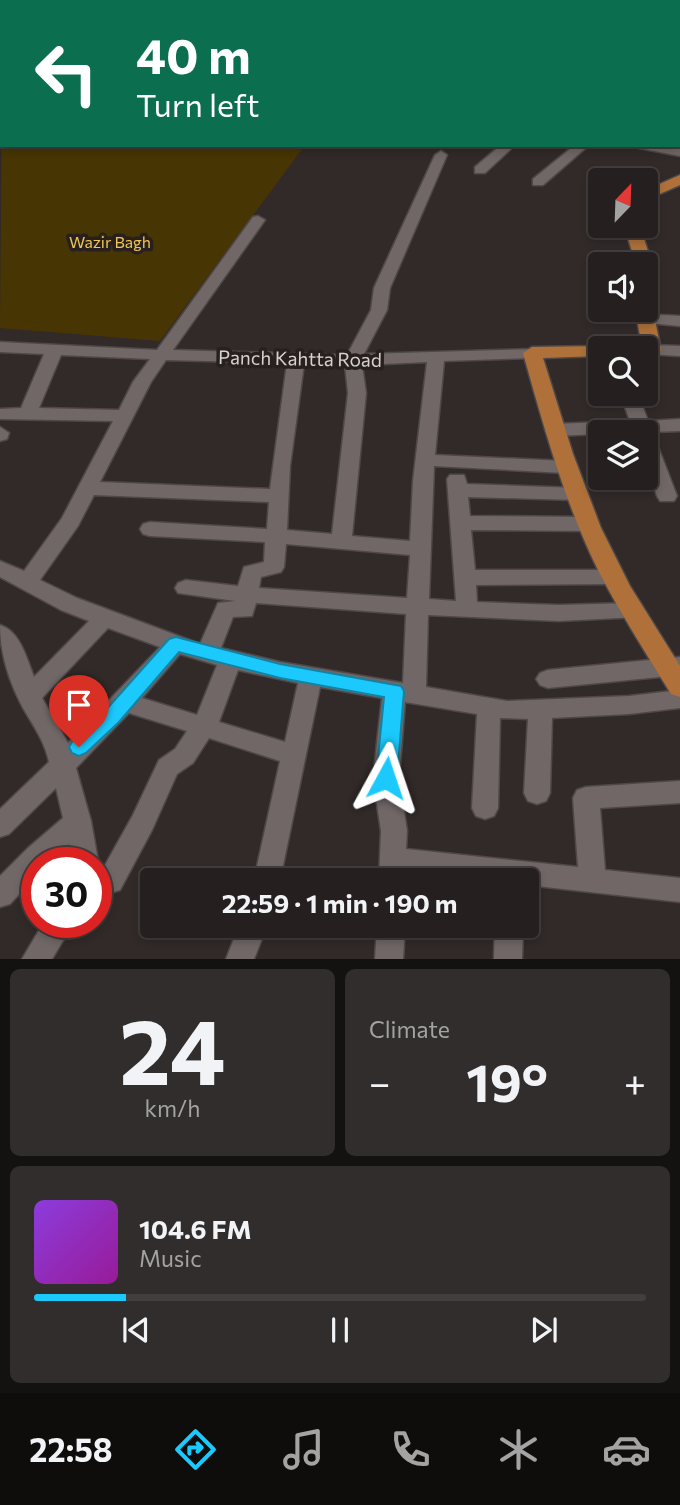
<!DOCTYPE html>
<meta charset="utf-8">
<style>
:root{--surface:#25201f;--page:#312d2c;--text:#f1f3f6;--muted:#a3a3a4;--line:#423e3d;--accent:#1bc9fc}
body{margin:0;font-family:Commissioner,sans-serif;background:var(--page);color:var(--text);height:100vh;display:flex;flex-direction:column;font-size:26px;white-space:nowrap}
*{box-sizing:border-box;margin:0}
p{font-size:23px;color:var(--muted)}
.icon{flex:none;width:38px;height:38px;fill:none;stroke:currentColor;stroke-width:2;stroke-linecap:round;stroke-linejoin:round}
.map{position:relative;height:959px;overflow:hidden}
.panel{display:flex;flex-direction:column;gap:10px;padding:10px;background:#141211;flex:1}
.panel>*{flex:none}
.banner{position:absolute;left:0px;top:0px;width:681px;height:147px;box-shadow:0 4px 10px #0003,0 0 0 2px var(--line);background:#0b6e4f;color:#fff;overflow:hidden}
.needle{width:46px;rotate:23deg}
.buttons{position:absolute;left:588px;top:168px;display:grid;gap:14px}
.buttons a{display:grid;place-items:center;width:70px;height:70px;border-radius:7px;background:var(--surface);box-shadow:0 4px 10px #0003,0 0 0 2px var(--line);font-size:35px}
.speed{position:absolute;left:21px;top:847px;display:flex;gap:14px;font-size:35px;font-weight:700;text-align:center}
.speed>*{display:grid;place-content:center;width:91px;height:91px;border-radius:50%;background:var(--surface);box-shadow:0 4px 10px #0003,0 0 0 2px var(--line);line-height:1}
.speed .limit{border:10px solid #d22;background:#fff;color:#111}
.pin{position:absolute;display:grid;place-items:center;width:60px;height:60px;color:#fff;margin:-72px -30px;border-radius:50% 50% 50% 0;rotate:-45deg;box-shadow:0 0 7px #0007}
.pin .icon{rotate:45deg}
.me{position:absolute;width:77px;margin:-38px;rotate:5deg;stroke-linejoin:round;filter:drop-shadow(0 0 5px #0008)}
.turn{display:flex;align-items:center;gap:24px;height:147px;padding:0 21px;font-size:32px}
.turn .icon{width:91px;height:91px;stroke-width:2.5}
.turn b{display:block;font-size:49px;line-height:60px}
.big{font-size:52px;font-weight:700;line-height:1.1}
.panel .widget{flex:1;display:flex;flex-direction:column;justify-content:center;gap:10px;min-width:0;padding:0 24px;border-radius:10px;background:var(--page)}
.panel .dial{align-items:center;gap:0}
.dial b{font-size:91px;line-height:1}
.song{display:flex;align-items:center;gap:21px}
.cover{width:84px;height:84px;border-radius:10px;background:linear-gradient(135deg,hsl(270 70% 55%),hsl(300 70% 35%))}
.played{height:7px;border-radius:4px;background:linear-gradient(90deg,var(--accent) 15%,var(--line) 15%)}
.keys{display:flex;justify-content:space-around;direction:ltr}
.heat{display:flex;justify-content:space-between;align-items:center;font-size:38px;direction:ltr}
.panel .tiles{flex:1;display:grid;gap:10px;grid-template-columns:1fr 1fr}
.widget:last-child{grid-column:span 2}
.trip{position:absolute;left:140px;top:868px;width:399px;height:70px;border-radius:7px;background:var(--surface);box-shadow:0 4px 10px #0003,0 0 0 2px var(--line);font-weight:700;line-height:70px;text-align:center}
.tab-bar{display:flex;height:112px;justify-content:space-around;align-items:center;background:#0f0d0c;color:var(--muted)}
.tab-bar .icon{width:49px;height:49px}
.tab-bar .selected{color:var(--accent)}
.tab-bar b{font-size:32px;color:var(--text)}
.map>svg:first-child{display:block}
.green{fill:#473603}
.lines{fill:none;stroke-linecap:round;stroke-linejoin:round}
.minor-casing{stroke:#4e4848;stroke-width:3}
.major-casing{stroke:#4e4848;stroke-width:3}
.minor{fill:#706766;fill-rule:evenodd}
.major{fill:#af7139;fill-rule:evenodd}
.route{fill:#1bc9fc;stroke:#1283a4;stroke-width:2}
.labels{text-anchor:middle;dominant-baseline:central;stroke-width:7;stroke-linejoin:round;paint-order:stroke}
.far-park-label{font-size:16px;fill:#f0c64f;stroke:#27201f}
.street-label{font-size:19px;fill:#d7d2d2;stroke:#27201f}
</style>
<div class="map">
<svg width="680" height="959" viewBox="0 0 680 959">
<rect width="100%" height="100%" fill="#312a29"/>
<path class="green" d="M2 94V145H305L160 341 0 328Z"/>
<g class="lines">
<defs>
<g id="minor">
<path d="M67 0H82L83 2H68Z"/>
<path d="M121 0H135L120 2Z"/>
<path d="M147 0H164L146 2Z"/>
<path d="M387 0H397L398 2H388Z"/>
<path d="M431 0H442L443 2H432Z"/>
<path d="M467 0H477L478 2H468Z"/>
<path d="M565 0H577L578 2H566Z"/>
<path d="M608 0H621L607 2Z"/>
<rect x="679" y="78" width="1" height="6"/>
<rect x="0" y="84" width="2" height="8"/>
<path d="M679 122 680 123V131L679 130Z"/>
<path d="M501 145H515L485 173H475V167Z"/>
<path d="M575 145H589L543 185H533V179Z"/>
<path d="M638 145 680 148V156L639 148Z"/>
<path d="M441 151 447 155 390 288 387 310 364 354 538 349 540 353 532 358 444 361 435 455 565 461 572 463 575 467 572 471 565 473 434 466 429 599 456 601 447 479 450 475H464L467 484 577 488 584 489 587 494 584 499 577 500 468 497 470 516 589 517 596 519 599 524 596 529 589 531 471 530 475 570H614L621 572 625 577 621 582 614 584 476 585 477 602 559 605 631 603 639 605 642 611 639 617 559 621 428 615 426 687 507 701 629 696 680 690V708L629 714 552 718 550 793 546 801 537 804 528 801 524 793 528 719 500 718 498 808 494 816 485 819 476 816 472 808 477 714 405 702 399 778 407 831 406 849 578 867 573 798 577 790 586 787 680 781V803L600 808 605 870 680 878V902L527 885V880H479L406 872 405 880H379L381 831 373 778 382 698 320 687 280 880H254L280 761 209 738 193 763 177 774 152 830 120 890 110 893 96 889V863H74L69 844 48 863H37V875L10 904 0 907V876L28 848 63 818 56 788 9 834 0 837V809L49 762C45 742 33 725 23 708 9 682 0 653 0 625 20 631 27 659 34 677L89 621 61 610 0 577V561L24 571 62 518 113 421 0 419V409L21 408 44 354 0 352V342L157 350 253 217 258 216 265 220 173 350 347 355 371 310 374 288 435 155ZM61 355 150 359 133 382 119 410 39 408ZM166 360 287 363 270 489 100 482 151 382ZM427 362 413 481 410 541 352 536 366 393 362 365ZM304 364 345 365 348 393 332 534 287 530 290 466ZM94 495 269 502 267 529 150 522 143 524 140 529 143 534 150 536 265 542 264 562 244 567 238 586 186 580 178 583 175 588 178 593 235 601 218 603 200 644 77 598 40 580 78 526ZM286 544 410 555 407 598 259 588 261 577 281 572 284 567ZM256 603 406 614 403 683 280 662 221 648 233 617 252 616ZM108 628 160 647 68 743 42 698ZM180 654 217 665 197 715 142 698ZM238 670 298 683 285 742 219 722ZM129 713 187 731 175 749 159 760 133 815 104 867 99 866 91 821 76 768Z"/>
<path d="M644 314 680 316V326L638 322 636 319 638 316Z"/>
<path d="M652 345 680 346V356L646 354 645 348Z"/>
<path d="M620 394H638L648 421 680 419V431L652 432 651 434 655 439 677 496 674 501H660L657 496 646 464V432L554 436 545 430 554 424 630 421Z"/>
<path d="M0 427 9 433 7 439 0 441Z"/>
<path d="M680 657V675L548 688 540 685 536 679 540 673 548 670Z"/>
<path d="M44 922H74L52 959H22Z"/>
<path d="M239 926H267L254 959H226Z"/>
<path d="M377 926H405L403 959H375Z"/>
<path d="M495 926H523L522 959H494Z"/>
</g>
<g id="major">
<path d="M680 175V185L646 200V190Z"/>
<path d="M624 226H640L652 264 650 267 646 269V264H636Z"/>
<path d="M646 305 653 310 661 350 658 354 646 355V348H638L642 346 635 310H646Z"/>
<path d="M600 346 607 348H600V356L543 358 573 454 601 528 630 586 680 666V697L671 694C646 653 620 613 598 570 564 501 544 427 523 353L532 347Z"/>
</g>
</defs>
<use href="#minor" class="minor-casing"/>
<use href="#major" class="major-casing"/>
<use href="#minor" class="minor"/>
<use href="#major" class="major"/>
</g>
<path class="route" d="M176 637 280 664 401 686 404 691 397 778 394 784 386 787 379 784 376 778 384 697 280 678 179 652 119 722 86 753 79 756 72 753 69 747 72 742 105 711 169 639Z"/>
<g class="labels">
<g class="far-park-label">
<text x="110" y="241">Wazir Bagh</text>
</g>
<g class="street-label">
<text transform="translate(300 358) rotate(1)">Panch Kahtta Road</text>
</g>
</g>
</svg>
<div class="buttons">
<a><svg class="needle" viewBox="-14 -14 28 28"><path d="M0-13l5 13h-10z" fill="#e53935"/><path d="M0 13l5-13h-10z" fill="#a3a3a4"/></svg></a>
<a><svg class="icon" aria-label="sound" viewBox="0 0 24 24"><path d="M4 9h4l5-4v14l-5-4H4zM17 9q2 3 0 6"/></svg></a>
<a><svg class="icon" aria-label="search" viewBox="0 0 24 24"><circle cx="10" cy="10" r="6"/><path d="M15 15l6 6"/></svg></a>
<a><svg class="icon" aria-label="layers" viewBox="0 0 24 24"><path d="M12 4l9 5-9 5-9-5zM3 14l9 5 9-5"/></svg></a>
</div>
<div class="speed"><div class="limit">30</div></div>
<div class="pin" style="left:79px;top:747px;background:#d93025"><svg class="icon" aria-label="arrive" viewBox="0 0 24 24"><path d="M6 21V4h12l-3 4 3 4H6"/></svg></div>
<svg class="me" style="left:386px;top:778px" viewBox="-20 -20 40 40"><path d="M0-17L14 15 0 8-14 15z" fill="#1bc9fc" stroke="#fff" stroke-width="4"/></svg>
<div class="trip">22:59 · 1 min · 190 m</div>
<div class="banner">
<div class="turn"><svg class="icon" aria-label="left" viewBox="0 0 24 24"><path d="M17 20v-9H6M10 6l-5 5 5 5"/></svg><div><b>40 m</b>Turn left</div></div>
</div>
</div>
<section class="panel">
<div class="tiles">
<div class="widget dial"><b>24</b><p>km/h</p></div>
<div class="widget"><p>Climate</p>
<div class="heat"><a>−</a><b class="big">19°</b><a>+</a></div>
</div>
<div class="widget">
<div class="song"><i class="cover"></i><div><b>104.6 FM</b><p>Music</p></div></div>
<div class="played"></div>
<div class="keys"><svg class="icon" aria-label="previous" viewBox="0 0 24 24"><path d="M18 5L8 12l10 7zM5 5v14"/></svg><svg class="icon" aria-label="pause" viewBox="0 0 24 24"><path d="M8 5v14M16 5v14"/></svg><svg class="icon" aria-label="next" viewBox="0 0 24 24"><path d="M6 5l10 7-10 7zM19 5v14"/></svg></div>
</div>
</div>
</section>
<nav class="tab-bar">
<b>22:58</b>
<svg class="icon selected" aria-label="directions" viewBox="0 0 24 24"><path d="M12 3l9 9-9 9-9-9zM9 14v-3h6M13 9l2 2-2 2"/></svg>
<svg class="icon" aria-label="music" viewBox="0 0 24 24"><path d="M9 18V5l10-2v13"/><circle cx="6" cy="18" r="3"/><circle cx="16" cy="16" r="3"/></svg>
<svg class="icon" aria-label="phone" viewBox="0 0 24 24"><path d="M5 4h4l2 5-3 2q2 4 5 5l2-3 5 2v4C11 20 4 13 5 4z"/></svg>
<svg class="icon" aria-label="climate" viewBox="0 0 24 24"><path d="M12 3v18M4 7l16 10M4 17L20 7"/></svg>
<svg class="icon" aria-label="car" viewBox="0 0 24 24"><path d="M5 17H2v-5l4-1 3-4h7l3 4 3 1v5h-3M9 17h6M6 11h13"/><circle cx="7" cy="17" r="2"/><circle cx="17" cy="17" r="2"/></svg>
</nav>
